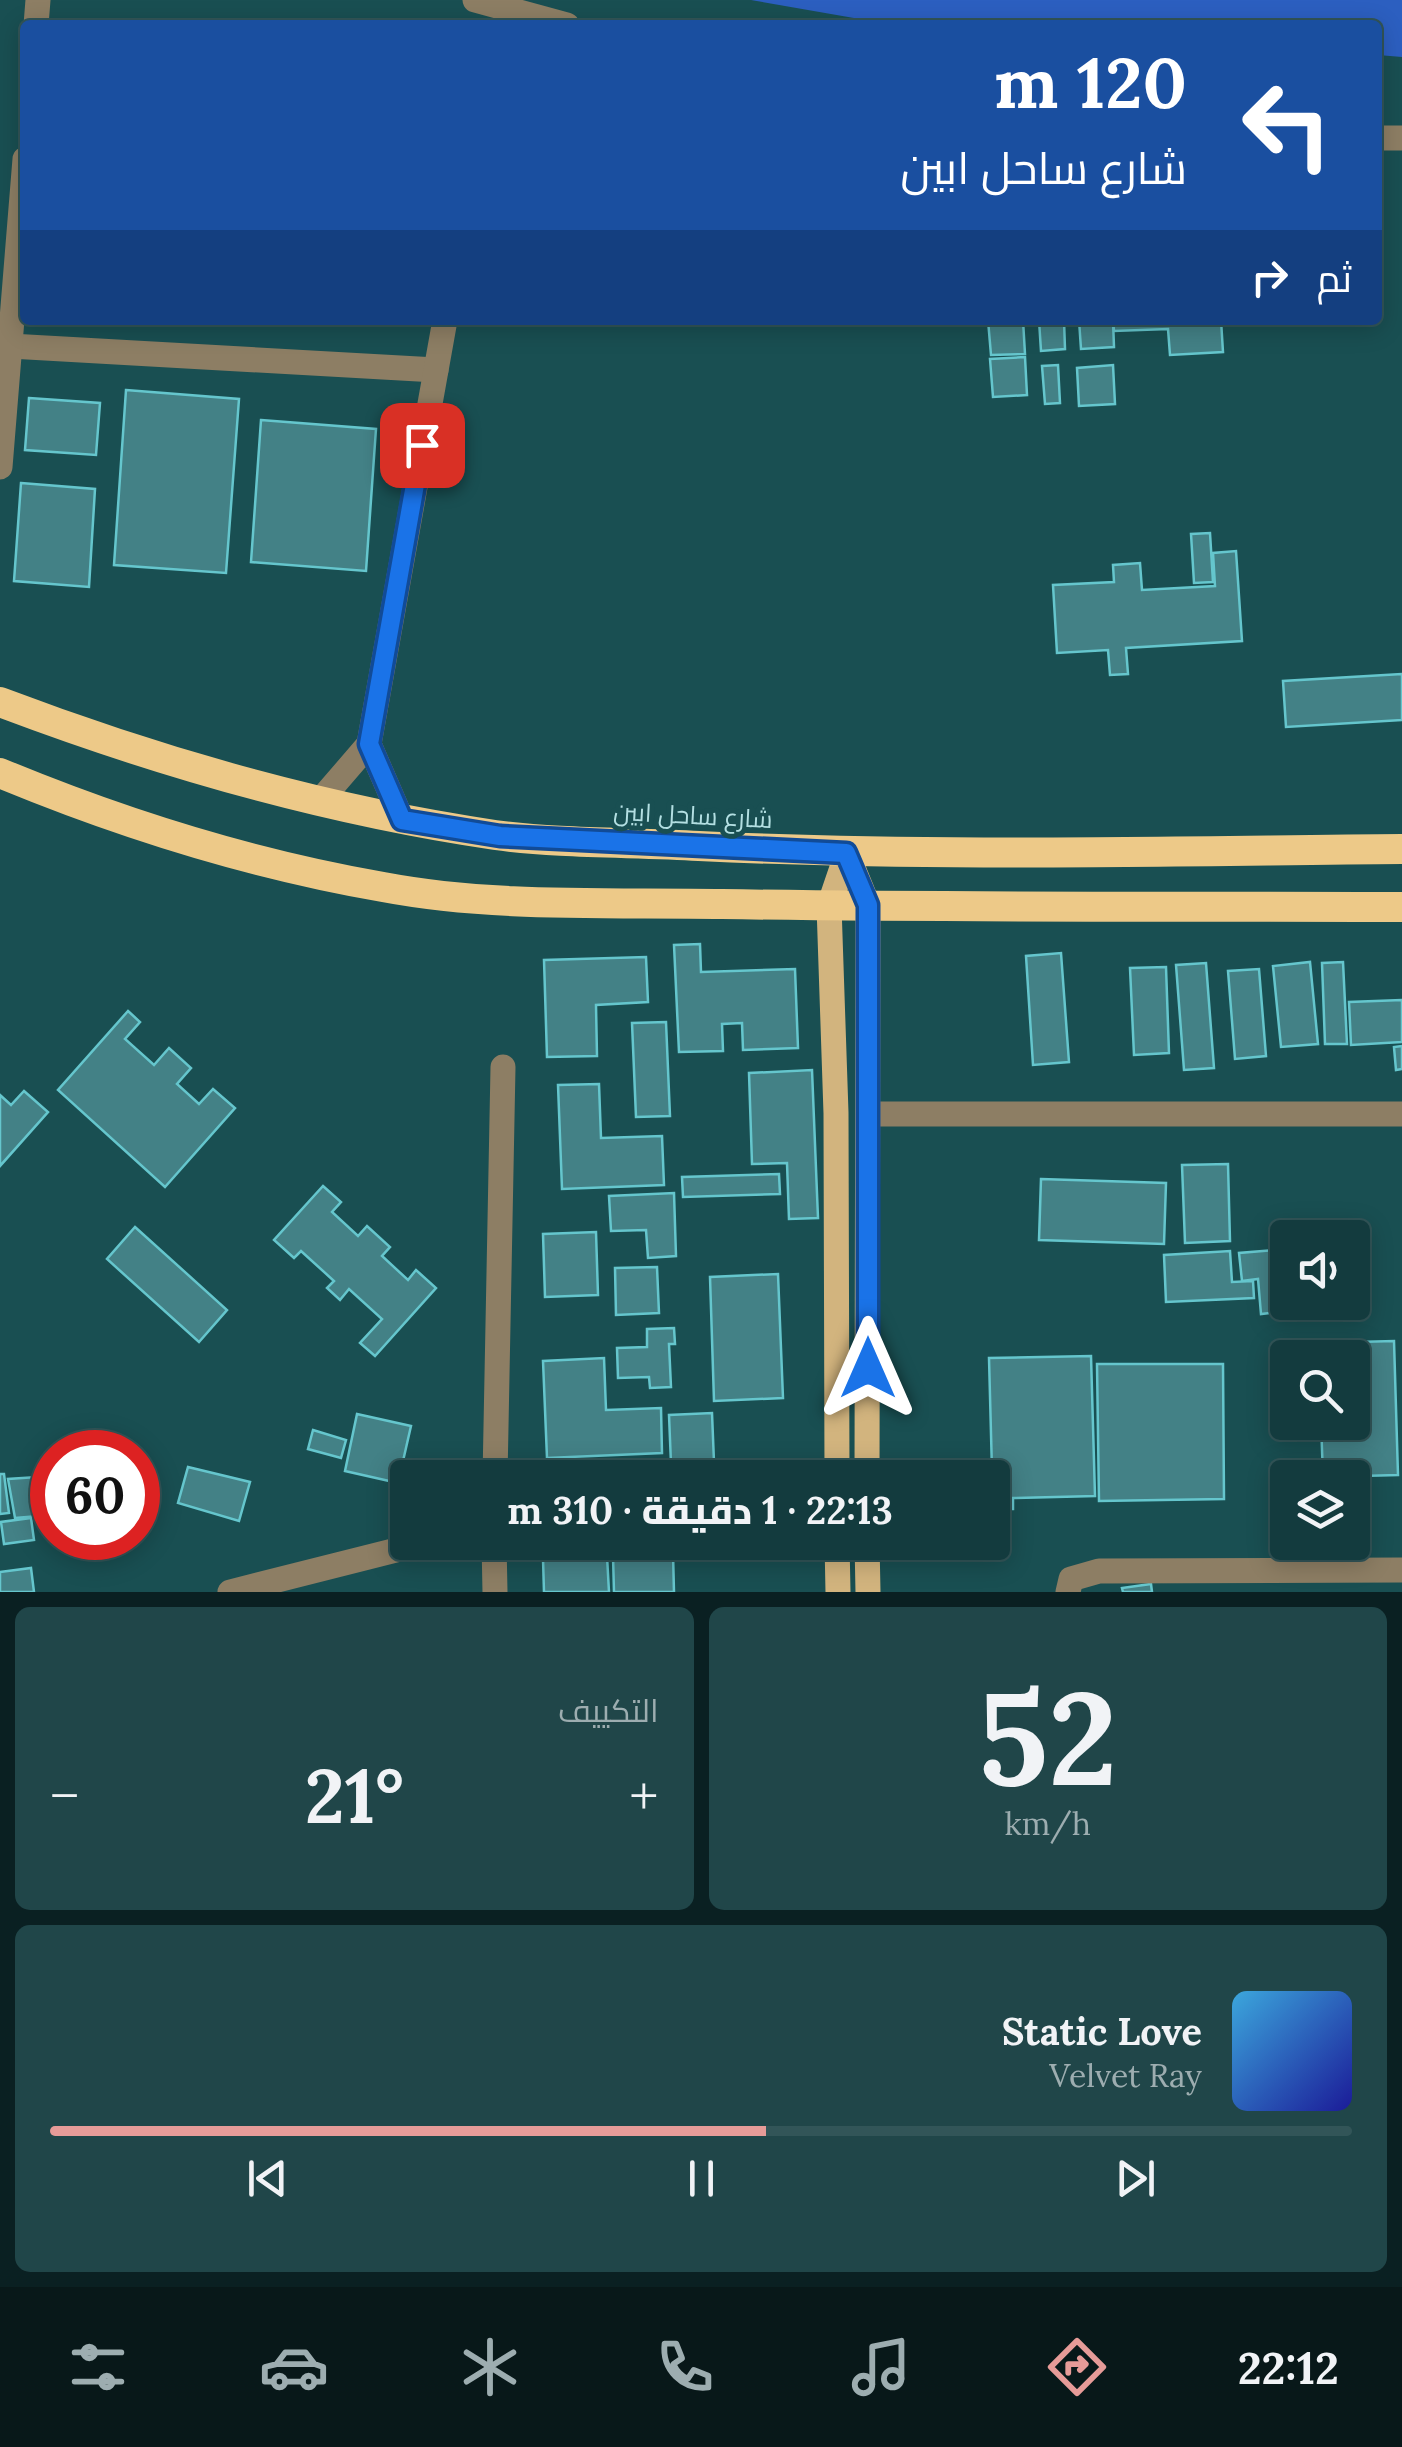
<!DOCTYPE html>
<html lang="ar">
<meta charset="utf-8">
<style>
:root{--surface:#133b3e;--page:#204649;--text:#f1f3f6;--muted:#9dadb0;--line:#325558;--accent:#e69b98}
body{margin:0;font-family:Lora,Cairo,serif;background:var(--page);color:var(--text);direction:rtl;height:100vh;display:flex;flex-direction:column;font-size:38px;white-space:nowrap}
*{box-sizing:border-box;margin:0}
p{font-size:32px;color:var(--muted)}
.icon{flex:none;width:55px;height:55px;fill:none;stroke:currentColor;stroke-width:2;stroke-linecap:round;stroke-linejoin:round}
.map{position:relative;height:1592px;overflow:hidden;direction:ltr}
.sheet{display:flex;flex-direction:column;gap:15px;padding:15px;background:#0a2022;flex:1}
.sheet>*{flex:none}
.guide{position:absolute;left:20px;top:20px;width:1362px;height:305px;border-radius:10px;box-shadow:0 5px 25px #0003,0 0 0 2px var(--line);direction:rtl;background:#1a4fa0;color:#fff;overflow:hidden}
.fabs{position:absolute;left:1270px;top:1220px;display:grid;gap:20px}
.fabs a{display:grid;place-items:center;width:100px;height:100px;border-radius:10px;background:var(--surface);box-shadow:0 5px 25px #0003,0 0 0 2px var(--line);font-size:50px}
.speed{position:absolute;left:30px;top:1430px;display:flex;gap:20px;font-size:50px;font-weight:700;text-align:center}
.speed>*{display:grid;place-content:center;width:130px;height:130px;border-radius:50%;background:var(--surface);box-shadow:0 5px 25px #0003,0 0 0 2px var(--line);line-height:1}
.speed .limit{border:15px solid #d22;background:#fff;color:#111}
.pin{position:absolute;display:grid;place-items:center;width:85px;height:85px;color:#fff;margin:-42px;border-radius:20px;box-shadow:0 5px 15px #0006}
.me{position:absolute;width:110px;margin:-55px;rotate:0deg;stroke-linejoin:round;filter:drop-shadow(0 0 8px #0008)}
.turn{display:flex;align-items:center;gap:35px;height:210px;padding:0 30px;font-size:45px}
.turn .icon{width:130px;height:130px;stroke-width:2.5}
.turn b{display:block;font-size:70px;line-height:85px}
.then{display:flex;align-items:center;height:95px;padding:0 30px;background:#0003;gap:20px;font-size:38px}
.big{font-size:75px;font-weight:800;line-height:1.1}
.sheet .tile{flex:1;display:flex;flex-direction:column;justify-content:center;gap:15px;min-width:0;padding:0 35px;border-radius:15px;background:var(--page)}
.sheet .dial{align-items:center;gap:0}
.dial b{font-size:130px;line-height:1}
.song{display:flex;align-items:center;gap:30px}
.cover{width:120px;height:120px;border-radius:15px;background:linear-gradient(135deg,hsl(200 70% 55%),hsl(240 70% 35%))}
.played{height:10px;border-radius:5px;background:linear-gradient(90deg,var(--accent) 55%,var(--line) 55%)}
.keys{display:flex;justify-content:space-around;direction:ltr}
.heat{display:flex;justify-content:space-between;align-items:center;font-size:55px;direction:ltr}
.sheet .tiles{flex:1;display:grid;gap:15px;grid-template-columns:1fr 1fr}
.tile:last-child{grid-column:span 2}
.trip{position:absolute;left:390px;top:1460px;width:620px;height:100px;border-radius:10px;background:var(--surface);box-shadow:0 5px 25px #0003,0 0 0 2px var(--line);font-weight:800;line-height:100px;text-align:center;direction:rtl}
.menu{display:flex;height:160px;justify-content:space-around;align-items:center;background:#081819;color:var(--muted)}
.menu .icon{width:70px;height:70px}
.menu .on{color:var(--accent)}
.menu b{font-size:45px;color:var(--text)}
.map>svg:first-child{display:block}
.water{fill:#2c5fc0}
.building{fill:#438186;stroke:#65c6cd;stroke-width:2.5}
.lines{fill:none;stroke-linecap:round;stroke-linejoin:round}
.minor{stroke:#8d7e64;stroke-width:25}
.major{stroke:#d2b47e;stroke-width:25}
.highway{stroke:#edc988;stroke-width:30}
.route-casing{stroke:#114b97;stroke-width:25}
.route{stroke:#1a73e8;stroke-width:18}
.labels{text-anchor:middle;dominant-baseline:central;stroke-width:10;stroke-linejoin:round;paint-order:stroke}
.street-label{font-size:25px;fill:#b3dfe2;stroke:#194f52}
</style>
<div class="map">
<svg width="1402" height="1592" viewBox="0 0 1402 1592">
<rect width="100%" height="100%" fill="#194f52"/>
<path class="water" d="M751 0H1402V57L1378 55V25H1031L997 18 961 25H894Z"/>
<g class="building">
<path d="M988 320H1023L1025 354 991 355Z"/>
<path d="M1039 320H1064L1065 349 1041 351Z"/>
<path d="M1079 320H1113L1114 347 1081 349Z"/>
<path d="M1113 320H1221L1223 352 1170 355 1168 329 1114 331Z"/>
<path d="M1025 357 1027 395 993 397 990 359Z"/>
<path d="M1058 365 1060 403 1045 404 1042 366Z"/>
<path d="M1113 365 1115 404 1079 406 1077 368Z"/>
<path d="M126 390 239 399 226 573 114 565Z"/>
<path d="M29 398 100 403 96 455 25 450Z"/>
<path d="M261 420 376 429 366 571 251 562Z"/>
<path d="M21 483 95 489 89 587 14 581Z"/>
<path d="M1210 533 1213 582 1194 583 1191 534Z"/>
<path d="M1236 551 1242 641 1126 648 1128 674 1110 675 1108 650 1057 653 1053 585 1114 582 1113 565 1140 563 1142 590 1215 586 1213 553Z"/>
<path d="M1402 674V720L1286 727 1283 681Z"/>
<path d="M700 944 701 972 795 969 798 1048 743 1050 742 1023 722 1024 723 1051 679 1052 674 945Z"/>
<path d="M1061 953 1069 1062 1033 1065 1026 956Z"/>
<path d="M646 957 648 1002 596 1005 597 1056 547 1057 544 960Z"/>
<path d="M1310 962 1318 1044 1281 1047 1273 966Z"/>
<path d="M1343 962 1347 1044H1325L1322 963Z"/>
<path d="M1206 963 1214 1068 1184 1070 1176 965Z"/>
<path d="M1166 967 1169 1053 1134 1055 1130 968Z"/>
<path d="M1259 969 1266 1056 1235 1059 1228 971Z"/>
<path d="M1402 1000V1042L1351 1045 1349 1002Z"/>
<path d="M128 1011 140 1022 125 1039 154 1065 169 1048 191 1068 177 1084 199 1104 213 1089 235 1108 165 1187 58 1090Z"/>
<path d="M666 1022 670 1116 636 1117 632 1023Z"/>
<path d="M1402 1046V1069L1396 1070 1394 1047Z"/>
<path d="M812 1070 818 1218 789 1219 787 1163 752 1164 749 1073Z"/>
<path d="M599 1084 601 1138 662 1136 664 1185 562 1189 558 1085Z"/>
<path d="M24 1091 48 1112 0 1166V1095L11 1105Z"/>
<path d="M1228 1164 1230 1241 1185 1243 1182 1165Z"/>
<path d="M779 1174 780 1194 683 1197 682 1177Z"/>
<path d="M1041 1179 1166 1183 1164 1244 1039 1240Z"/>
<path d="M323 1186 341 1202 332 1212 358 1236 367 1226 390 1247 382 1256 408 1280 416 1270 436 1288 375 1356 360 1343 382 1319 349 1289 340 1300 327 1288 334 1281 301 1251 294 1258 274 1240Z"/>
<path d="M674 1193 676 1256 648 1258 646 1230 611 1231 609 1196Z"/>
<path d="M135 1227 227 1310 199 1342 107 1259Z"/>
<path d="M596 1232 598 1295 545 1297 543 1234Z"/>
<path d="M1285 1249 1288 1302H1306V1309L1261 1314 1258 1279 1242 1281 1239 1253Z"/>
<path d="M1230 1251 1232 1282 1253 1281 1254 1298 1166 1302 1164 1255Z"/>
<path d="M657 1267 659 1313 616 1315 615 1268Z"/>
<path d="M778 1274 783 1398 714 1401 710 1277Z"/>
<path d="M674 1328 675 1344H669L671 1387 650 1388 649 1377 618 1378 617 1348 647 1347V1329Z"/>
<path d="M1394 1341 1398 1475 1323 1477 1321 1422H1352V1358H1318V1343Z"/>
<path d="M1091 1356 1095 1496 1013 1498V1509H993L989 1358Z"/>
<path d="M604 1358 606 1410 661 1408 662 1453 547 1458 543 1361Z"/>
<path d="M1097 1364H1223L1224 1499 1099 1501Z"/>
<path d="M712 1413 714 1462 671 1464 669 1415Z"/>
<path d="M357 1414 411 1426 398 1483 345 1471Z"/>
<path d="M313 1430 346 1440 341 1458 308 1449Z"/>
<path d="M188 1467 250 1482 239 1521 178 1503Z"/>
<path d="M0 1474H4L9 1513 0 1514Z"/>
<path d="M37 1477 39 1516 15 1518 8 1479Z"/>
<path d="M31 1518 34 1540 4 1544 1 1522Z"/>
<path d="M58 1538H115L111 1555 96 1552 97 1547Z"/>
<path d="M673 1553 674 1592H614L613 1556Z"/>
<path d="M607 1556 609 1592H544L543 1559Z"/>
<path d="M31 1568 34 1592H0V1572Z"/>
<path d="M1151 1584 1152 1592H1123L1122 1588Z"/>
</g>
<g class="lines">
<g class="minor">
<path d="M475 0 567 25"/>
<path d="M36 25 38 0"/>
<path d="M1378 138H1402"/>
<path d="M10 346 436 370"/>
<path d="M0 467 25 159"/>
<path d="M369 744 402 820"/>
<path d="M319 802 369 744 445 320"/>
<path d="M869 1114H1402"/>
<path d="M495 1478 503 1067"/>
<path d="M494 1542 495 1592"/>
<path d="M230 1592 428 1542"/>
<path d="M1068 1592 1071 1579 1099 1571 1402 1570"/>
</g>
<g class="major">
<path d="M847 853 868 905 867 1478"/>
<path d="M837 1478 836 1113 829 906 847 853"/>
<path d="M837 1542 838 1592"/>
<path d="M867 1542 868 1592"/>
</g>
<g class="highway">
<path d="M0 702C161 763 325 810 495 835 562 844 632 842 699 846 933 857 1168 851 1402 849"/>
<path d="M0 773C123 824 251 864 383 887 494 908 610 902 722 904 949 908 1175 906 1402 907"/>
</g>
</g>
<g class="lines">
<defs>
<path id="route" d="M422 445 369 744 402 820 500 836 846 853 868 905V1368"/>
</defs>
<use href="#route" class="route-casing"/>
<use href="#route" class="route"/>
</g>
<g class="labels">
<g class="street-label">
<text transform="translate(693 815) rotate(3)">شارع ساحل ابين</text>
</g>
</g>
</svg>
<div class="fabs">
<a><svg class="icon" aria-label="sound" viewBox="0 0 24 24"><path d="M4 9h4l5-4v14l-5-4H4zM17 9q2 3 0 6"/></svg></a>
<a><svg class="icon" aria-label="search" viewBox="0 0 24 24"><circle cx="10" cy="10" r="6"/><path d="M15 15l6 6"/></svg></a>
<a><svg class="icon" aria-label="layers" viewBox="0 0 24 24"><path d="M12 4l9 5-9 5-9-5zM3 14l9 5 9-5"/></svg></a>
</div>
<div class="speed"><div class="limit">60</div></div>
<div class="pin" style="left:422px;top:445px;background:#d93025"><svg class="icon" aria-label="arrive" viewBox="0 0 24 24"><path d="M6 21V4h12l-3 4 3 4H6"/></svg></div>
<svg class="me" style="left:868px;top:1368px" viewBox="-20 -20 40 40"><path d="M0-17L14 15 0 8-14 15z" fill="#1a73e8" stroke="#fff" stroke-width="4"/></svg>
<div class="trip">22:13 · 1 دقيقة · 310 m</div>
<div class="guide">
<div class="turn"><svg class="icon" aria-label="left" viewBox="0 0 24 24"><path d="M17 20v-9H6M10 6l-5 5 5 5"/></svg><div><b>120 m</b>شارع ساحل ابين</div></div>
<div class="then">ثم<svg class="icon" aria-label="right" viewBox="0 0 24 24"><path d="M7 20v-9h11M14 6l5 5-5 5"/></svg></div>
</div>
</div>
<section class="sheet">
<div class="tiles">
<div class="tile dial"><b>52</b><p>km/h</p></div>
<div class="tile"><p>التكييف</p>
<div class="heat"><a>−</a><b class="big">21°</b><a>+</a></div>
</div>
<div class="tile">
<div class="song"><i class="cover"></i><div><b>Static Love</b><p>Velvet Ray</p></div></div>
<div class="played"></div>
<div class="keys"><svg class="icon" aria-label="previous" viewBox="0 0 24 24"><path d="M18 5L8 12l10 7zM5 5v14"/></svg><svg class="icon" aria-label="pause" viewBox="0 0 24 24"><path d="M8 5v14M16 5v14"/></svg><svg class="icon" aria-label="next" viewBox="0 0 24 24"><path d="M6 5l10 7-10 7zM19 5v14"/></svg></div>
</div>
</div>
</section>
<nav class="menu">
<b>22:12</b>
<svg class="icon on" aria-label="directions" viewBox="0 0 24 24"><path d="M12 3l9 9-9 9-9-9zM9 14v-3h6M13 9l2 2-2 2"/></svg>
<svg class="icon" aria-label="music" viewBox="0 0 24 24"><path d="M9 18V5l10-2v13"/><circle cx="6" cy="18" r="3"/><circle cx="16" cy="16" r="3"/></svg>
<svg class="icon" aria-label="phone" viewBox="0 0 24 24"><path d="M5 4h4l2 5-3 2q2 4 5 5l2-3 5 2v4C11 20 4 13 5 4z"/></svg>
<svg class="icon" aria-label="climate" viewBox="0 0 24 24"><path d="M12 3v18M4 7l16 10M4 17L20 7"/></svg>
<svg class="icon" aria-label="car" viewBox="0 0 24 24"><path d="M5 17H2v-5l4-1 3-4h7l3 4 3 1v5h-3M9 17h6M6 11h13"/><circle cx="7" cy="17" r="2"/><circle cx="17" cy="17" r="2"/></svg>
<svg class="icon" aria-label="filters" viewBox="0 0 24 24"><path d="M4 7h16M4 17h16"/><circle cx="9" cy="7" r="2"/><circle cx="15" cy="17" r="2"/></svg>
</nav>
